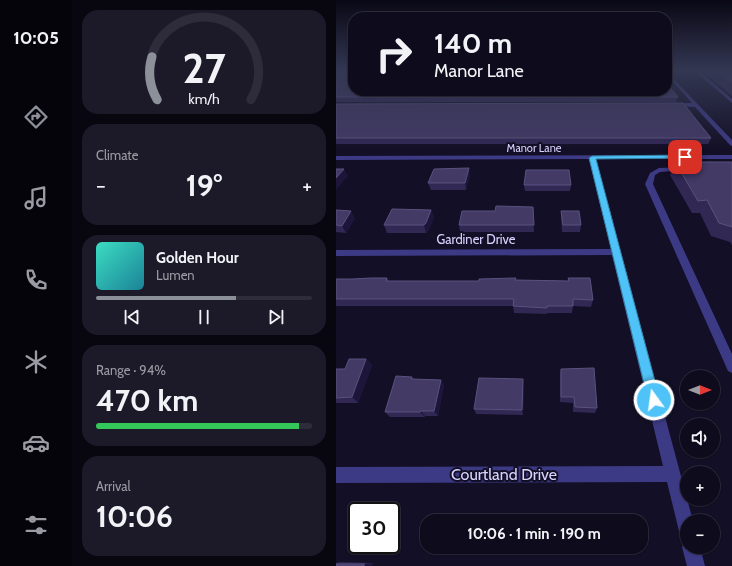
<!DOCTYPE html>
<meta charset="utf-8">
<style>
:root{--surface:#0e0b1c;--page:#1c1929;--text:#f1f3f6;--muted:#9b9ba3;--line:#2e2b3b;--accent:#8c9099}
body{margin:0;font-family:Cabin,sans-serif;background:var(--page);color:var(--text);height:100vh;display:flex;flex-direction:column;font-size:15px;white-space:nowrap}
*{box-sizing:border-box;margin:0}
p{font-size:13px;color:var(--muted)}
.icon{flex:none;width:22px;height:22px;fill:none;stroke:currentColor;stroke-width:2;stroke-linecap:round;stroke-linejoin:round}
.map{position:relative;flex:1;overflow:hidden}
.drawer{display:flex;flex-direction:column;gap:10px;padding:10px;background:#08060f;width:264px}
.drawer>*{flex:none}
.top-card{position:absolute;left:12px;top:12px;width:324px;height:84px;border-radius:16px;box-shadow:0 1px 3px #0004,0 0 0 1px var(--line);background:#0e0b1c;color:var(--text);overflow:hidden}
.needle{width:26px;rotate:90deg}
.tools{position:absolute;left:344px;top:370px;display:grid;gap:8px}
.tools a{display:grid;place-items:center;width:40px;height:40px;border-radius:50%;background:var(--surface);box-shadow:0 1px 3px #0004,0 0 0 1px var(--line);font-size:20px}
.speed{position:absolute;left:12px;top:502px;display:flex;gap:8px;font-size:20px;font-weight:700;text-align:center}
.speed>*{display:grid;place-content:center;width:52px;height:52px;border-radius:50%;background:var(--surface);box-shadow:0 1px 3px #0004,0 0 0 1px var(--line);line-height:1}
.speed .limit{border:2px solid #111;border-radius:6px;background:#fff;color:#111}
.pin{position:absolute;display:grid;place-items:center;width:34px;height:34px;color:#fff;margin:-17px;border-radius:8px;box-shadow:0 2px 6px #0006}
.me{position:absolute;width:44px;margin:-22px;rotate:346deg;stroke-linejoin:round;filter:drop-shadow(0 0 3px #0008)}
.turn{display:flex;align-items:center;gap:14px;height:84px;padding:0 20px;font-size:18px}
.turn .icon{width:52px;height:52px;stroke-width:2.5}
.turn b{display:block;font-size:28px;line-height:34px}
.big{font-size:30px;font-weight:700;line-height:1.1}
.drawer .tile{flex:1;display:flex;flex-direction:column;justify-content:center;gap:6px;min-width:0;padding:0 14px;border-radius:16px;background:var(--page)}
.drawer .dial{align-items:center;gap:0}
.dial svg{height:104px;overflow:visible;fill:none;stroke:var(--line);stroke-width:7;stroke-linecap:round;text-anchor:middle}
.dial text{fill:var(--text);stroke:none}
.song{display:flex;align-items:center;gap:12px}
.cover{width:48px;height:48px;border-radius:6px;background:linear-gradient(135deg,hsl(170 70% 55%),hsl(190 70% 35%))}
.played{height:4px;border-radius:2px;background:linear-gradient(90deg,var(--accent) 65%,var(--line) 65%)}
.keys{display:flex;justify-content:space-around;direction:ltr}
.heat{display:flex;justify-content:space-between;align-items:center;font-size:22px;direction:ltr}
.charge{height:6px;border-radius:3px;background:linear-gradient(90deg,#34c759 94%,var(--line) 0)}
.trip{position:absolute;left:84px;top:514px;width:228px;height:40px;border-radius:16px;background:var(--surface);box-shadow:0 1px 3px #0004,0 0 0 1px var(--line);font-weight:700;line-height:40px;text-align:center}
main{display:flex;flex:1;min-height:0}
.tab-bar{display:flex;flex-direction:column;width:72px;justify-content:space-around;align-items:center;background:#06040b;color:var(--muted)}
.tab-bar .icon{width:28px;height:28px}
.tab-bar .selected{color:var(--accent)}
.tab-bar b{font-size:18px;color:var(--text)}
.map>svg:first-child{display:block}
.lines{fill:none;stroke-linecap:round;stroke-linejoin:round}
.minor{fill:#3d3a85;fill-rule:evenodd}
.wall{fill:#312854}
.shaded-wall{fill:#1d163a}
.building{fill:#433a66;stroke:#5a527e}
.route{fill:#4fc3f7;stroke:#337fa1}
.labels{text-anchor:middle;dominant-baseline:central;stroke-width:4;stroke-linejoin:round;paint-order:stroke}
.far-street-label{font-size:11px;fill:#d9d4ff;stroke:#130f26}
.street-label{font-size:13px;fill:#d9d4ff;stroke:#130f26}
.near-street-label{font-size:16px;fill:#d9d4ff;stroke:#130f26}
</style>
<main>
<nav class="tab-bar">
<b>10:05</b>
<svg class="icon selected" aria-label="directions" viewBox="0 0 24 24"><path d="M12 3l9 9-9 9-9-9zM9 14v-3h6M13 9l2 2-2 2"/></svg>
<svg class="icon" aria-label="music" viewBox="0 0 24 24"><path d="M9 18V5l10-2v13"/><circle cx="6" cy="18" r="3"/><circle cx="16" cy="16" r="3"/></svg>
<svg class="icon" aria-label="phone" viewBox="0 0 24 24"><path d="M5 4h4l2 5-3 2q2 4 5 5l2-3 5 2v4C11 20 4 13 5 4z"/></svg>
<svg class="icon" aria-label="climate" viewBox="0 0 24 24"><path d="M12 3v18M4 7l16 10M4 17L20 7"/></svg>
<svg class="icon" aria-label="car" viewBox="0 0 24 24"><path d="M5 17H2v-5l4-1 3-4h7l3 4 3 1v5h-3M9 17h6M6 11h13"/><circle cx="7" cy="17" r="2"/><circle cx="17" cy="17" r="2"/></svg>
<svg class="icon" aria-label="filters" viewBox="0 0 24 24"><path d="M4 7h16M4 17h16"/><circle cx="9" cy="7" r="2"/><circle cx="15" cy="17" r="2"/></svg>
</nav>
<section class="drawer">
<div class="tile dial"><svg viewBox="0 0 100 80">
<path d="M14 69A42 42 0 1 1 86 69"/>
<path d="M14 69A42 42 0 0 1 10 36" stroke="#8c9099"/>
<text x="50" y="56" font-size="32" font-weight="700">27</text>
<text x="50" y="72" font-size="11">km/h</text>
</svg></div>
<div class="tile"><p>Climate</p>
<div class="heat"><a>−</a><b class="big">19°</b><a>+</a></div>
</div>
<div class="tile">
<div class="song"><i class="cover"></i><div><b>Golden Hour</b><p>Lumen</p></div></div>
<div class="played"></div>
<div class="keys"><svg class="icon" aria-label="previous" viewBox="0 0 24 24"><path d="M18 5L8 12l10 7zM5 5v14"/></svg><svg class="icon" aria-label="pause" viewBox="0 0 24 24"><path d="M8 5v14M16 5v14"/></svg><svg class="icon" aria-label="next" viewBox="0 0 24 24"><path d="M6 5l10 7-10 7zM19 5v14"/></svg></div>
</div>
<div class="tile"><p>Range · 94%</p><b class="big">470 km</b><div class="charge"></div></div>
<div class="tile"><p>Arrival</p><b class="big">10:06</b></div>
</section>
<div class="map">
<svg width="396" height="566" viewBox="0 0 396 566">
<rect width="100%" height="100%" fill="#130f26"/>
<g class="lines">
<g class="minor">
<path d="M359 71H363L396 99V103Z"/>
<path d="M331 72 396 140V146L394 145 359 107 334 106 333 105 336 103H356L331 75Z"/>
<path d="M396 155V159H260L357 521H351V539L345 537 343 531 331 482 0 483V467L327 466 276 255 0 256V250L275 249 253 159 0 160V156Z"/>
<path d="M350 167 353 169 352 170 324 172 319 175 317 184 396 354V373L392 371 309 184 314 173 323 168Z"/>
<path d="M351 540V547H364L369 566H351L346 547 349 541Z"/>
</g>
</g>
<g class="wall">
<path d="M0 71 342 97 340 102H0Z"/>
<path d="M369 71H396V96L369 73Z"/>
<path d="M0 104 375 138 372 144H0Z"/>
<path d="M339 162H396V245L394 242 375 236 364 213H356L334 175Z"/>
<path d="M134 175 130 190H95L92 183Z"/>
<path d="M188 185H235L234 191H189Z"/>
<path d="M197 207 198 232H124L123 225 159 211Z"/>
<path d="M0 210 19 218 10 233 0 232Z"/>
<path d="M95 210 98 217 93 230 90 233H51L48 225Z"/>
<path d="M225 211 245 225 244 232H226L225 218Z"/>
<path d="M51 278 53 281H143L180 280 232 281V278L257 300 255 307 237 306 236 313H211V314L178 313 177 306H0V279H16Z"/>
<path d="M30 359 36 365 22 403H0V369H9Z"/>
<path d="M225 369 261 408 259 413 237 412V403L224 402V374Z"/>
<path d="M76 377 78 379 105 380 108 385 102 416H89V417H54L49 412Z"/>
<path d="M188 385 187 415 140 414 138 409Z"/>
<path d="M4 562 37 563 36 566H0V563Z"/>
</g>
<g class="shaded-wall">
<path d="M133 168 134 175 130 190 129 183Z"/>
<path d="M8 169 12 176 0 190V178Z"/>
<path d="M95 210 98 217 93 230 90 233 88 225Z"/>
<path d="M15 211 19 218 10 233 6 226Z"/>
<path d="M30 359 36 365 22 403 16 397Z"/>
<path d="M187 379 188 385 187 415 186 410Z"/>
<path d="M105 380 108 385 102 416 98 411Z"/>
<path d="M85 411 89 416V417L84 412Z"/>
<path d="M37 563 36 566H28V564Z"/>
</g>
<g class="building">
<path d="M0 71H17V91H331V84L342 97H0Z"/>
<path d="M381 71H396V82Z"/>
<path d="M347 103 375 138H0V104Z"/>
<path d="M339 162H396V227L383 223 371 200 362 201Z"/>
<path d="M133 168 129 183H92L98 169Z"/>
<path d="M0 169H8L0 178Z"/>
<path d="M190 170H233L235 185H188Z"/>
<path d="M160 206 197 207 198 225H123L126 211H159Z"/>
<path d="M56 209 95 210 90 223 88 225H48Z"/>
<path d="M0 210 15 211 6 226 0 225Z"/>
<path d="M225 211H243L245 225H227Z"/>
<path d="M35 278H51L50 281H143V279L180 278 179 280 233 281 232 278H254L257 300 237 299V306H211V308L177 306 178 299H0V279H16Z"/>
<path d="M13 359H30L16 397 0 398V369H9Z"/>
<path d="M258 368 261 408 239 407 238 397H225V369Z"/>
<path d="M60 376 76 377 75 379 105 380 98 411H85L84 412H49Z"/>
<path d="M143 378 187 379 186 410 138 409Z"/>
<rect x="0" y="564" width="28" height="2"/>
</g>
<linearGradient id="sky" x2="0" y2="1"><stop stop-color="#0a0815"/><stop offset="0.47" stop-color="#333752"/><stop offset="1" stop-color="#333752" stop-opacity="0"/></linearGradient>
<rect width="396" height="150" fill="url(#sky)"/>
<path class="route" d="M349 155 352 157 351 158 260 159 324 400 322 404 318 406 314 404 312 400 253 158 256 156Z"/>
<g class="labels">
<g class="far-street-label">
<text x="198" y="148">Manor Lane</text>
</g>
<g class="street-label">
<text x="140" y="239">Gardiner Drive</text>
</g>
<g class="near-street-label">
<text x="168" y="474">Courtland Drive</text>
</g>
</g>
</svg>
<div class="tools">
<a><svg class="needle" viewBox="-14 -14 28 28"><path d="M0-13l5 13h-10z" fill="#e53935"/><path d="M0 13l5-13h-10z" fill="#9b9ba3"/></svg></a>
<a><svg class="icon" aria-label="sound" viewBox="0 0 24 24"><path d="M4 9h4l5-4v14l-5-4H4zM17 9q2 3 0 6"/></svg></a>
<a>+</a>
<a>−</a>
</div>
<div class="speed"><div class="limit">30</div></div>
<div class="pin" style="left:349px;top:157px;background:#d93025"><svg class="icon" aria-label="arrive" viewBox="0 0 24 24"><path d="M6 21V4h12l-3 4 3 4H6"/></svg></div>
<svg class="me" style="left:318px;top:400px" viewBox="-20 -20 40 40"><circle r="17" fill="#4fc3f7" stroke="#fff" stroke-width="3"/><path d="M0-11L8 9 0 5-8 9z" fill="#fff"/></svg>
<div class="trip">10:06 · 1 min · 190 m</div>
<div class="top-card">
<div class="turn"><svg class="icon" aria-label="right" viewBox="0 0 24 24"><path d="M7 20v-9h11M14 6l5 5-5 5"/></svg><div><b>140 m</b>Manor Lane</div></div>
</div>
</div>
</main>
